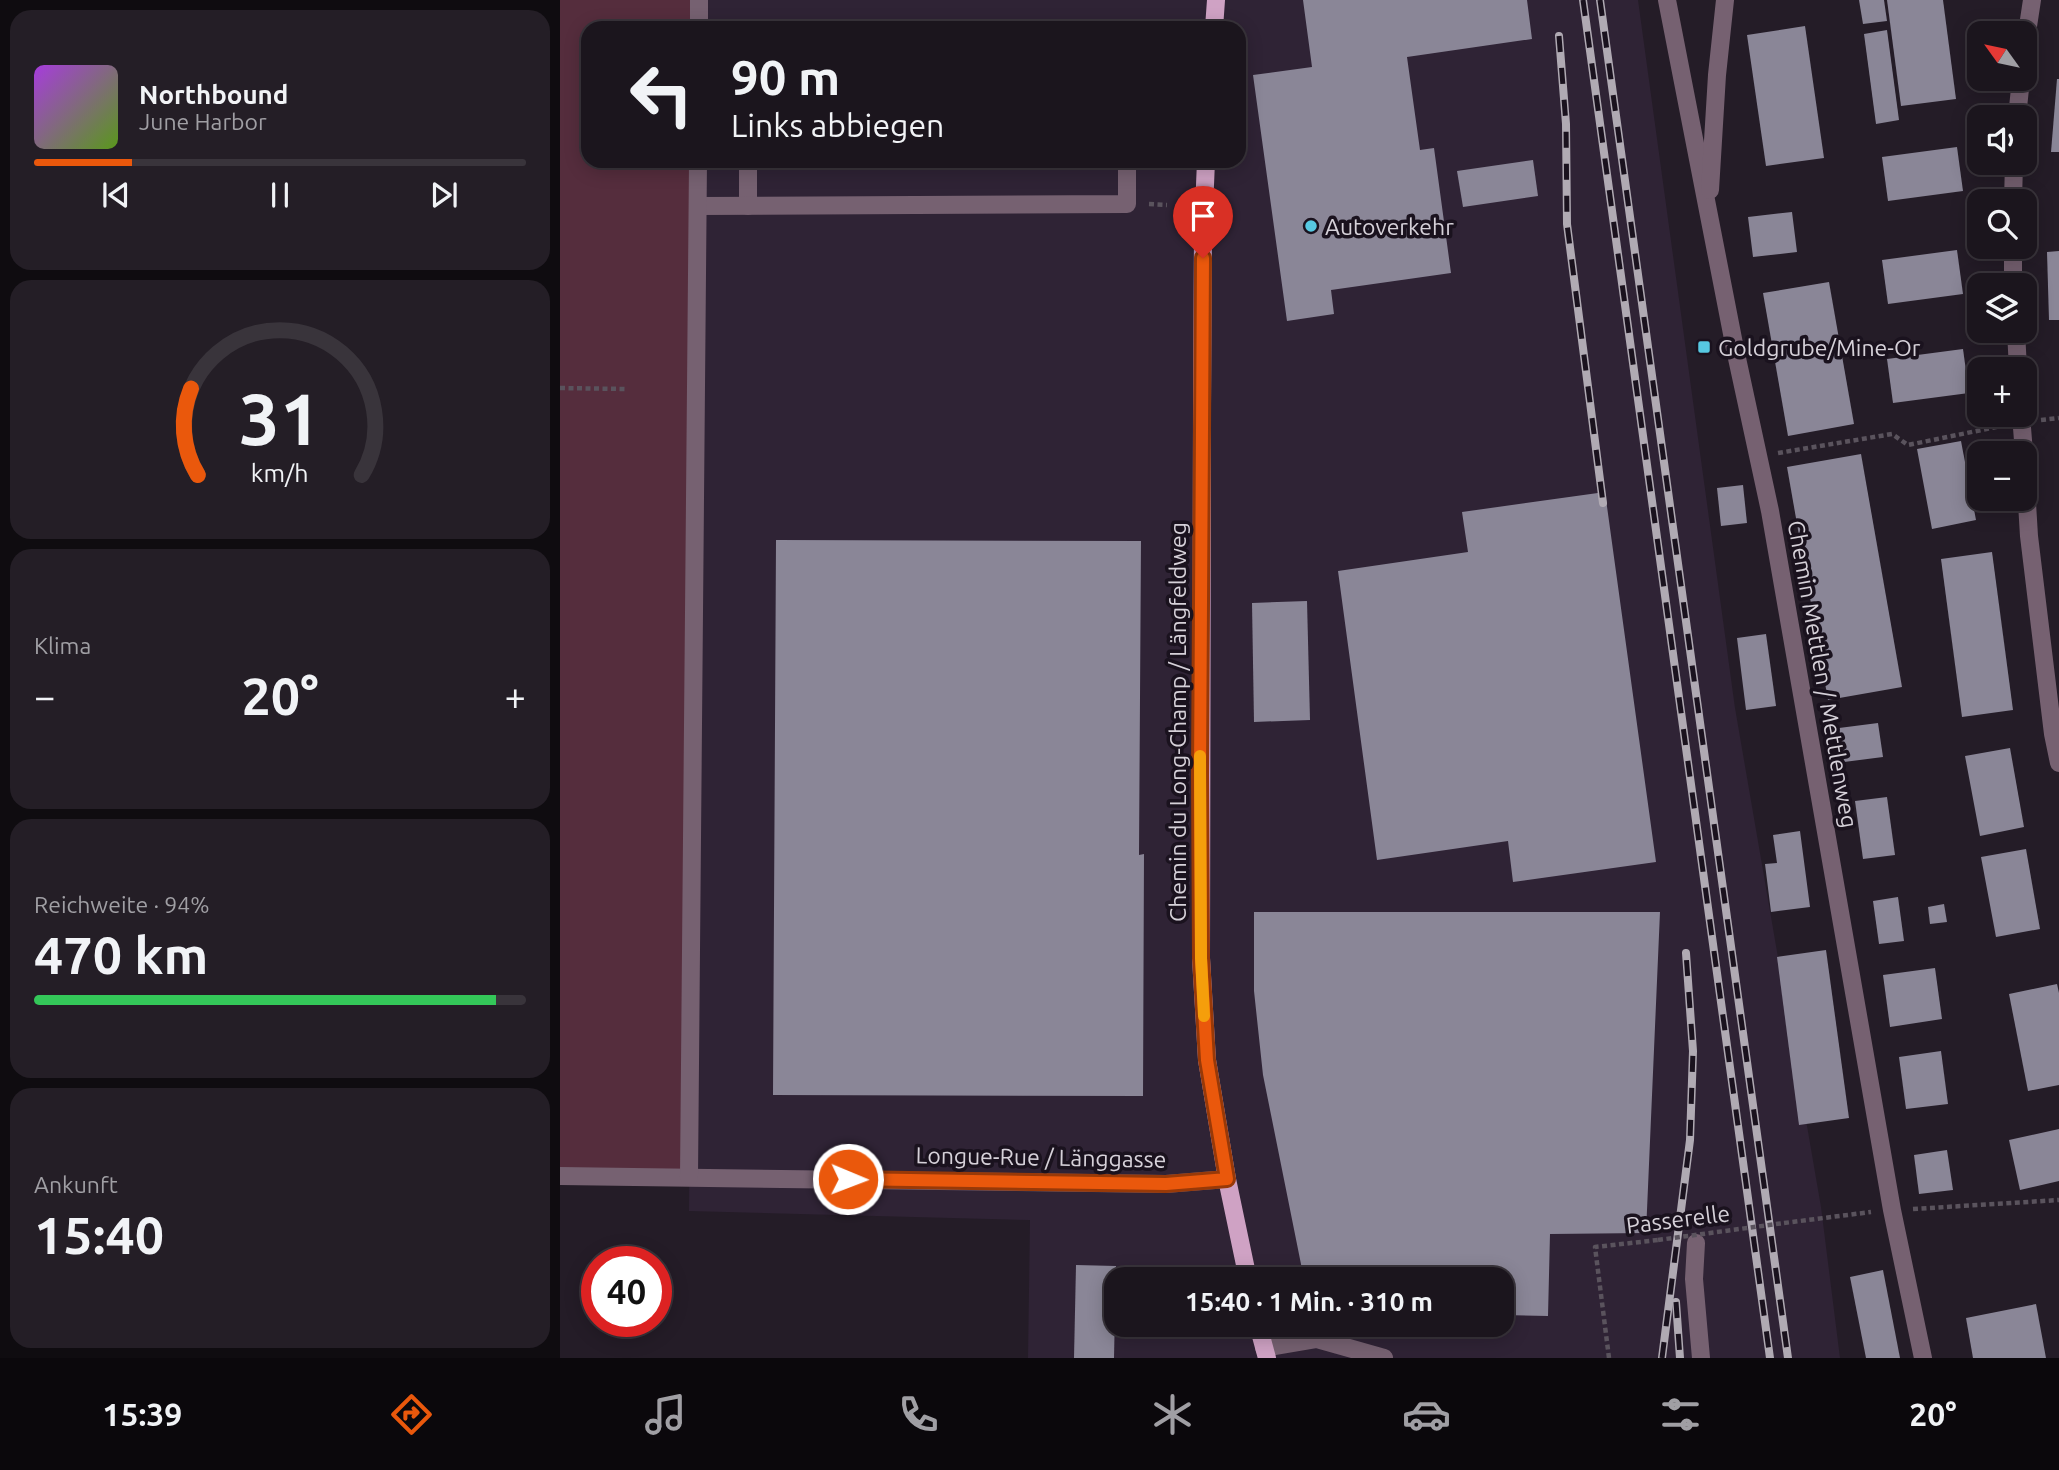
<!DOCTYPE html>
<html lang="de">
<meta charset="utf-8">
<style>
:root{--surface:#1b151d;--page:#241e26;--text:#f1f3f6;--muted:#a09fa4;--line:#39343b;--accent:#ea580c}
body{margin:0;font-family:Ubuntu,sans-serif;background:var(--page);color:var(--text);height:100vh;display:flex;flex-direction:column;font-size:26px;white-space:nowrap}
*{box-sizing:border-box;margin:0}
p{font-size:23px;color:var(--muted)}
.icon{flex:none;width:38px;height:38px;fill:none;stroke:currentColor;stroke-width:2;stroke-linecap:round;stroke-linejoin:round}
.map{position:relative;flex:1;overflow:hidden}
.details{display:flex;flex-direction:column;gap:10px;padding:10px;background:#0f0c10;width:560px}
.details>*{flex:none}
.banner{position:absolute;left:21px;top:21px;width:665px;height:147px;border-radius:21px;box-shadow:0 4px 18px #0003,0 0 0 2px var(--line);background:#1b151d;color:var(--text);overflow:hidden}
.needle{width:46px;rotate:303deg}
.buttons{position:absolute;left:1407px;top:21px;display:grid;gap:14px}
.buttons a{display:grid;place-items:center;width:70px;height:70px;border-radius:14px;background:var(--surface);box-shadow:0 4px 18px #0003,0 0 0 2px var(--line);font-size:35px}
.speed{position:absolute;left:21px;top:1246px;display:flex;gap:14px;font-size:35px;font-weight:700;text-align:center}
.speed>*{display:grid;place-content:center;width:91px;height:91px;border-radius:50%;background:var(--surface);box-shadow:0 4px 18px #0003,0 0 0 2px var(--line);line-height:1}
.speed .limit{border:10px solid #d22;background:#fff;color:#111}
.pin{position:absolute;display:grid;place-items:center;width:60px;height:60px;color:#fff;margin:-72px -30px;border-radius:50% 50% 50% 0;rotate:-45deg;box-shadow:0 0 7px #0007}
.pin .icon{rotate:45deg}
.me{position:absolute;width:77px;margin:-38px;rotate:91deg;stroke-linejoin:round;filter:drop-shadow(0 0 5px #0008)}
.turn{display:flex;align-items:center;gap:24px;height:147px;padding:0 35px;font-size:32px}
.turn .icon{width:91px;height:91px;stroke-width:2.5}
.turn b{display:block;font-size:49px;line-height:60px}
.big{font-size:52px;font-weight:700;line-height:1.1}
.details .widget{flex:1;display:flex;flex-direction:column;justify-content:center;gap:10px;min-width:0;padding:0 24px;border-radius:21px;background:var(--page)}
.details .dial{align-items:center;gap:0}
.dial svg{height:182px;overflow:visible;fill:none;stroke:var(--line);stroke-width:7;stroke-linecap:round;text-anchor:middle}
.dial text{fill:var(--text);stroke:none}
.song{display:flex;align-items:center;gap:21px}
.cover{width:84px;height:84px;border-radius:10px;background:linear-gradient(135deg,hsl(280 70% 55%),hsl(90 70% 35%))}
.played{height:7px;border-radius:4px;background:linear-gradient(90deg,var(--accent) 20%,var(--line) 20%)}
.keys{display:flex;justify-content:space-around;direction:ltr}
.heat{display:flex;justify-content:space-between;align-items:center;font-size:38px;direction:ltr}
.charge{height:10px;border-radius:5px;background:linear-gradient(90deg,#34c759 94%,var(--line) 0)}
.trip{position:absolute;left:544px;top:1267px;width:410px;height:70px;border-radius:21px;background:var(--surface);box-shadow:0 4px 18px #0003,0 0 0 2px var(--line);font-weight:700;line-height:70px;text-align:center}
.tabs{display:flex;height:112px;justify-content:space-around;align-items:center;background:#0b080c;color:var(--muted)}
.tabs .icon{width:49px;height:49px}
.tabs .selected{color:var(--accent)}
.tabs b{font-size:32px;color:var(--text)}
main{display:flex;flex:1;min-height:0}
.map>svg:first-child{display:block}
.built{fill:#2f2335;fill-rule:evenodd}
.green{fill:#552d3d}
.building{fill:#8a8697}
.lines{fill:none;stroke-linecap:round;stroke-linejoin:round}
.path{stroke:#5a535d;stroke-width:4.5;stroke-dasharray:5 3.5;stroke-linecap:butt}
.minor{stroke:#766171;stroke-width:18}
.major{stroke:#cfa2c4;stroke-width:18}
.rail-casing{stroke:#b0aab3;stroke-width:8}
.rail{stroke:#1a121e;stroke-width:5;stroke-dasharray:16;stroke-linecap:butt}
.path-bridge{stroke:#5a535d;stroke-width:4.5;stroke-dasharray:5 3.5;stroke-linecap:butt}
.route-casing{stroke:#983908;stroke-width:18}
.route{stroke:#ea580c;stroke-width:12}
.slow{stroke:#f59e0b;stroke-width:12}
.poi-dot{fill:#57c9e2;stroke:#1a121e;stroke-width:2.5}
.labels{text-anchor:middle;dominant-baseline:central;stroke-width:7;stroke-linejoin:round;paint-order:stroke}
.poi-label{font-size:23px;fill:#d6d1d9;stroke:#1a121e;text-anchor:start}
.street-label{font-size:23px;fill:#d6d1d9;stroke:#1a121e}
</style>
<main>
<section class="details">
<div class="widget">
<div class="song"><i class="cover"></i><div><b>Northbound</b><p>June Harbor</p></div></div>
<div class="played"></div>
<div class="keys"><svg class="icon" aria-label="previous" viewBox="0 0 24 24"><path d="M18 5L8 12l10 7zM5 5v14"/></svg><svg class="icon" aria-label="pause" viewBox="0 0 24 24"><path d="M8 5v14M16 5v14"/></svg><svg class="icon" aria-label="next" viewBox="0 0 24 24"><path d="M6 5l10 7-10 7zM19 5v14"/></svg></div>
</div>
<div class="widget dial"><svg viewBox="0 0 100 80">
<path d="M14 69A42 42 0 1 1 86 69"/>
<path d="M14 69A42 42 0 0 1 11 31" stroke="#ea580c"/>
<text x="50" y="56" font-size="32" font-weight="700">31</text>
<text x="50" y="72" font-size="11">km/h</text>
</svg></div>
<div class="widget"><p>Klima</p>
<div class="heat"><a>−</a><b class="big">20°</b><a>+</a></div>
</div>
<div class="widget"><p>Reichweite · 94%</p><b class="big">470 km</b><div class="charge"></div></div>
<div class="widget"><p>Ankunft</p><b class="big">15:40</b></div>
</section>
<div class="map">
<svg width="1499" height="1358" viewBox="0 0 1499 1358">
<rect width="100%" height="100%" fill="#241c27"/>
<path class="built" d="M139 0H1078L1175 708 1261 1207 1280 1358H468L470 1220 129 1211 138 161H679V28H139ZM556 1279H942V1325H556Z"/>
<path class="green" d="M0 0H139V28H28V161H138L129 1177 0 1176Z"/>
<g class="building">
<path d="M743 0H967L972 39 847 57 860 150 874 148 891 273 771 290 774 314 727 321 693 75 752 67Z"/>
<path d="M1299 0H1324L1327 21 1303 24Z"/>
<path d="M1327 0H1383L1396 99 1341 106Z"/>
<path d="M1245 26 1264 158 1206 166 1187 35Z"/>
<path d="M1327 30 1339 120 1316 124 1304 34Z"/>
<path d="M1497 79H1499V152H1491Z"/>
<path d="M1397 147 1403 191 1328 201 1322 157Z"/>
<path d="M973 160 978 196 903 207 897 171Z"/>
<path d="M1232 212 1237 252 1193 257 1188 217Z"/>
<path d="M1397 250 1403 294 1328 304 1322 260Z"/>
<path d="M1499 251V320H1489L1487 252Z"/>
<path d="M1269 282 1294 424 1228 436 1203 293Z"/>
<path d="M1403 349 1409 393 1333 403 1327 359Z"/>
<path d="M1401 441 1416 520 1372 529 1357 449Z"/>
<path d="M1301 454 1342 687 1268 700 1227 467Z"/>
<path d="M1183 485 1187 523 1161 526 1157 488Z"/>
<path d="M1045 492 1096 862 953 882 948 841 817 860 778 571 908 552 902 512Z"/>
<path d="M216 540 581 541 579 855 584 854 583 1096 213 1095Z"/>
<path d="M1432 552 1453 710 1402 717 1381 559Z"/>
<path d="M747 601 750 720 694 722 692 603Z"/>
<path d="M1206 634 1216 706 1186 710 1177 638Z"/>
<path d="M1318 723 1323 757 1284 762 1279 728Z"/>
<path d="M1450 748 1464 827 1420 836 1405 756Z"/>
<path d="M1327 797 1335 855 1303 859 1295 801Z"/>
<path d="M1240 831 1250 907 1211 912 1205 864 1217 863 1213 835Z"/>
<path d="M1466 849 1480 929 1436 937 1421 857Z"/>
<path d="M1338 897 1344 941 1319 944 1313 901Z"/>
<path d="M1384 904 1387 922 1370 924 1368 907Z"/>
<path d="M694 912H1100L1086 1233 990 1234 988 1316 942 1315V1279H744L703 1075 694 991Z"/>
<path d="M1266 950 1289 1118 1239 1125 1217 957Z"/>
<path d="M1375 968 1382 1019 1330 1027 1323 975Z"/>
<path d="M1497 984 1499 993V1085L1468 1091 1449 994Z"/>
<path d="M1381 1051 1388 1104 1346 1109 1339 1057Z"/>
<path d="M1499 1129V1181L1460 1190 1449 1140Z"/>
<path d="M1387 1150 1393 1190 1359 1194 1354 1155Z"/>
<path d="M516 1265 556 1266 554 1358H514Z"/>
<path d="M1323 1270 1340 1358H1306L1290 1277Z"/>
<path d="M1476 1304 1486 1358H1413L1406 1318Z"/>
</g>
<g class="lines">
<g class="path">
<path d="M589 204 607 205"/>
<path d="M0 388 65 389"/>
<path d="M1481 420 1499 418"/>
<path d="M1218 453 1332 434 1348 445 1441 426"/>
<path d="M1353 1209 1499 1200"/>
<path d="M1224 1223 1311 1212"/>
<path d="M1049 1358 1035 1247 1098 1240"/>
</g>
<g class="minor">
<path d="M1107 0 1175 349 1210 511 1332 1210 1363 1358"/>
<path d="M139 28V0"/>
<path d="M1465 46 1472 0"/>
<path d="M1457 117 1461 79"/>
<path d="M188 161V206"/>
<path d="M1150 190 1157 75 1165 0"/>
<path d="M1453 201 1454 163"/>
<path d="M138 206 567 204V161"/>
<path d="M1453 285V247"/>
<path d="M1456 331 1458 369"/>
<path d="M1461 415 1464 453"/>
<path d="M1465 470 1469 536 1493 734 1499 763"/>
<path d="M0 1176 606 1184 667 1179"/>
<path d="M129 1177 138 161"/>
<path d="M1136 1243 1134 1279 1141 1358"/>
<path d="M704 1348 757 1339 824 1358"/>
</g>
<g class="major">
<path d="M654 28 656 0"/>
<path d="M646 161 643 233 642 407 641 958 647 1060 667 1179 688 1279"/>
<path d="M698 1325 707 1358"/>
</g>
<defs>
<g id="rail">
<path d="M1023 0 1210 1358"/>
<path d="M1040 0 1228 1358"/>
<path d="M999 36 1006 124 1007 224 1043 503"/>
<path d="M1116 1302 1120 1358"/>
<path d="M1102 1358 1130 1140 1133 1051 1126 953"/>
</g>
</defs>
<use href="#rail" class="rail-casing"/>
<use href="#rail" class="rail"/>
<path class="path-bridge" d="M1098 1240 1224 1223"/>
</g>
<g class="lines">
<defs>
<path id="route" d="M288 1179 606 1184 667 1179 647 1060 641 958 640 775 643 258"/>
</defs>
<use href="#route" class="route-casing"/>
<use href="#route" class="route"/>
<path class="slow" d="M640 756 641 958 644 1016"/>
</g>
<g class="poi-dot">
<circle cx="751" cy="226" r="7"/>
<rect x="1137" y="340" width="14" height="14" rx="3.5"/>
</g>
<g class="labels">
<g class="poi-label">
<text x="765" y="226">Autoverkehr</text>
<text x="1158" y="347">Goldgrube/Mine-Or</text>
</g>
<g class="street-label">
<text transform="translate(1263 674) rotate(80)">Chemin Mettlen / Mettlenweg</text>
<text transform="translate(617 722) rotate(-90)">Chemin du Long-Champ / Längfeldweg</text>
<text transform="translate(481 1157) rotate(1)">Longue-Rue / Länggasse</text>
<text transform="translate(1118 1219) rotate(-7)">Passerelle</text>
</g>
</g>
</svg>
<div class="buttons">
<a><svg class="needle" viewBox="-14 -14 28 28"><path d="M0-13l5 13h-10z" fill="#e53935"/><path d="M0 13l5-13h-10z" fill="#a09fa4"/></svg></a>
<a><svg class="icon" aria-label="sound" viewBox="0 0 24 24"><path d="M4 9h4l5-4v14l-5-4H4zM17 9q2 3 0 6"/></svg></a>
<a><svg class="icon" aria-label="search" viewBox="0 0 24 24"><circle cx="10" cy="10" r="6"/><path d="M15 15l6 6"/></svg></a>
<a><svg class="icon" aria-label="layers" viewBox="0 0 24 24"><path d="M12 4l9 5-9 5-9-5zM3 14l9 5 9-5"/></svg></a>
<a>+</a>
<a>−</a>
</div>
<div class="speed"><div class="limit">40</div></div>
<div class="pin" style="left:643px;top:258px;background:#d93025"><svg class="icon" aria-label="arrive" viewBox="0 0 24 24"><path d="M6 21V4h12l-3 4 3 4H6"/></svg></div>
<svg class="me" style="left:288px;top:1179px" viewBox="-20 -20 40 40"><circle r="17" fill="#ea580c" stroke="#fff" stroke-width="3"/><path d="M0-11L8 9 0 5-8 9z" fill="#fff"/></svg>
<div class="trip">15:40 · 1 Min. · 310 m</div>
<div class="banner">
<div class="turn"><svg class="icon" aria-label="left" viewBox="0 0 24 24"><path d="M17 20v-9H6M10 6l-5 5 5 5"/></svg><div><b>90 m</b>Links abbiegen</div></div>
</div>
</div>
</main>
<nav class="tabs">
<b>15:39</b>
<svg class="icon selected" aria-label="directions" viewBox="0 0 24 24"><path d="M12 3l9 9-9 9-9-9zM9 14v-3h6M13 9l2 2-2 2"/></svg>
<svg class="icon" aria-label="music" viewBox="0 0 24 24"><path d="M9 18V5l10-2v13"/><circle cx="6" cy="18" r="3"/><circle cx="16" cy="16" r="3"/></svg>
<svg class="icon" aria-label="phone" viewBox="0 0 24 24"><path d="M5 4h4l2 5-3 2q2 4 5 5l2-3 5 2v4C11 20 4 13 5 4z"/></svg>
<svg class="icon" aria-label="climate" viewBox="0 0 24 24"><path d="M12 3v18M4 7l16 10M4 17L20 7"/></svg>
<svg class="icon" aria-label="car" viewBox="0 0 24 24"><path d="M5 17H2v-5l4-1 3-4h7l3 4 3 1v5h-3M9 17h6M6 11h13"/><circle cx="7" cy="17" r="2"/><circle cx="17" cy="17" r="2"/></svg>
<svg class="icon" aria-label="filters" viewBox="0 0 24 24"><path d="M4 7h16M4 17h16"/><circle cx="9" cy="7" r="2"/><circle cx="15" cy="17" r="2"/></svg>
<b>20°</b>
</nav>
